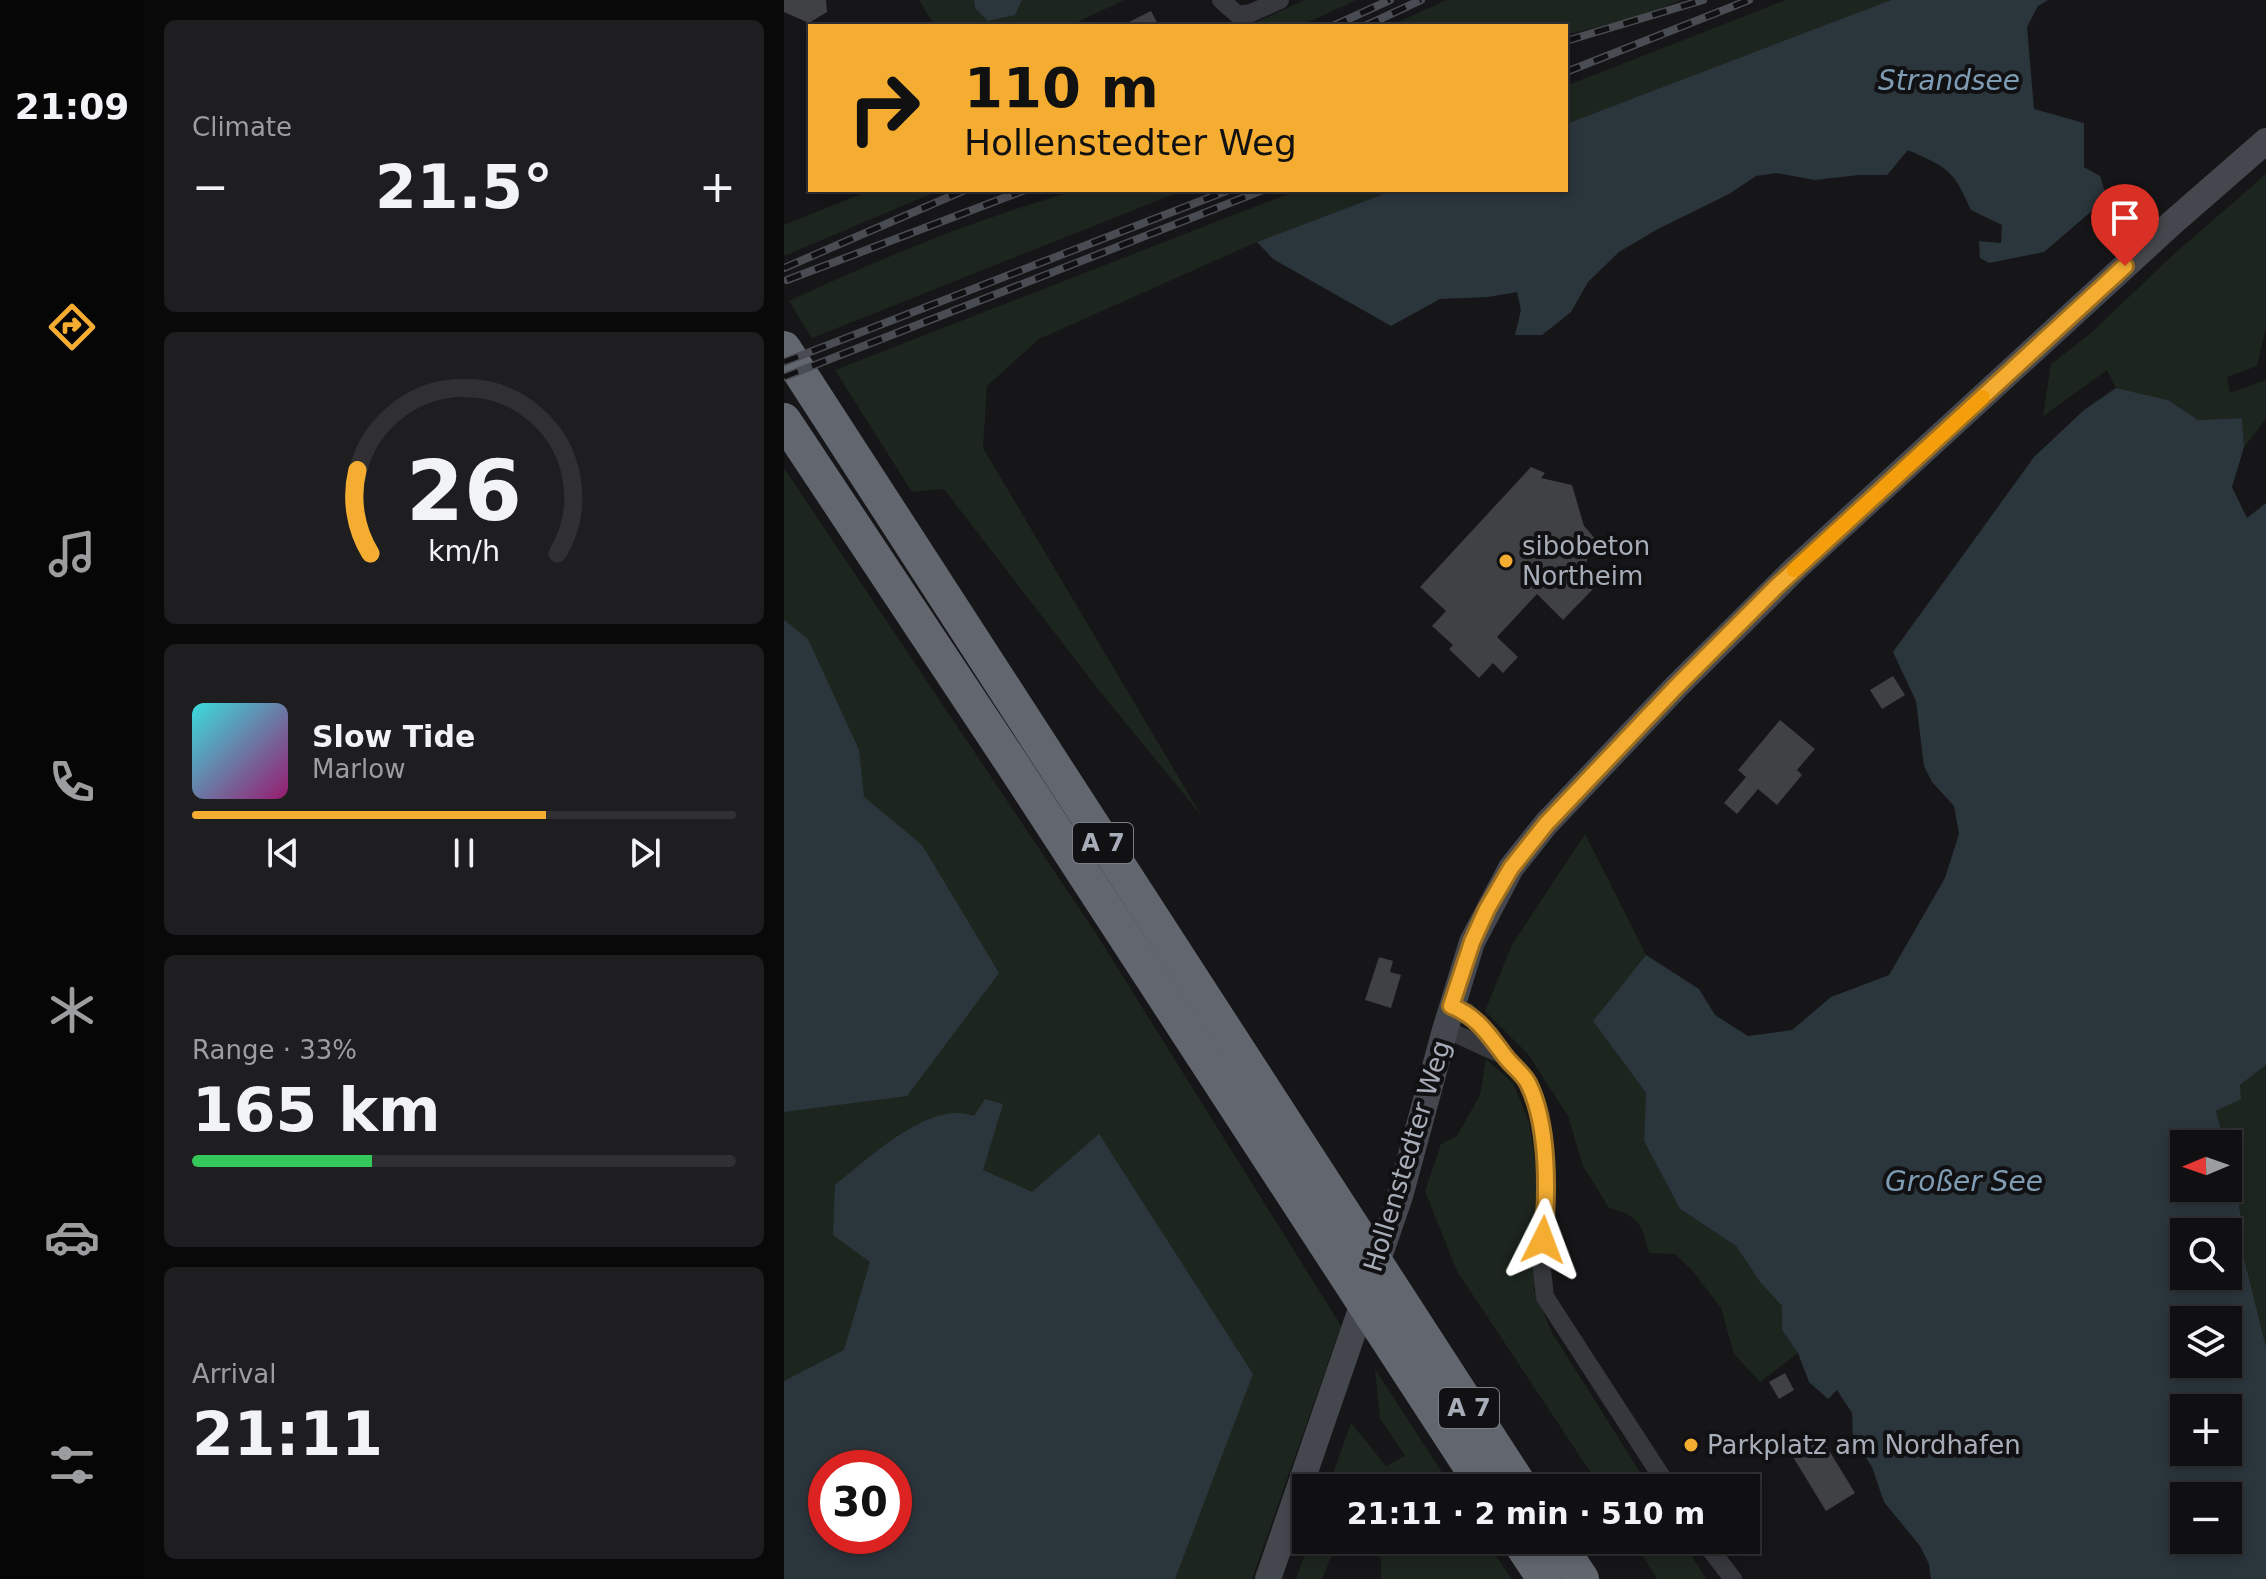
<!DOCTYPE html>
<meta charset="utf-8">
<style>
:root{--surface:#101012;--page:#1e1e20;--text:#f1f3f6;--muted:#9c9d9f;--line:#303032;--accent:#f4ad31}
body{margin:0;font-family:"DejaVu Sans",sans-serif;background:var(--page);color:var(--text);height:100vh;display:flex;flex-direction:column;font-size:30px;white-space:nowrap}
*{box-sizing:border-box;margin:0}
p{font-size:26px;color:var(--muted)}
.icon{flex:none;width:44px;height:44px;fill:none;stroke:currentColor;stroke-width:2;stroke-linecap:round;stroke-linejoin:round}
.map{position:relative;flex:1;overflow:hidden}
.sheet{display:flex;flex-direction:column;gap:20px;padding:20px;background:#09090a;width:640px}
.sheet>*{flex:none}
.top-card{position:absolute;left:24px;top:24px;width:760px;height:168px;border-radius:0px;box-shadow:0 4px 12px #0003,0 0 0 2px var(--line);background:#f4ad31;color:#111;overflow:hidden}
.needle{width:52px;rotate:268deg}
.tools{position:absolute;left:1386px;top:1130px;display:grid;gap:16px}
.tools a{display:grid;place-items:center;width:72px;height:72px;border-radius:0px;background:var(--surface);box-shadow:0 4px 12px #0003,0 0 0 2px var(--line);font-size:40px}
.speed{position:absolute;left:24px;top:1450px;display:flex;gap:16px;font-size:40px;font-weight:700;text-align:center}
.speed>*{display:grid;place-content:center;width:104px;height:104px;border-radius:50%;background:var(--surface);box-shadow:0 4px 12px #0003,0 0 0 2px var(--line);line-height:1}
.speed .limit{border:12px solid #d22;background:#fff;color:#111}
.pin{position:absolute;display:grid;place-items:center;width:68px;height:68px;color:#fff;margin:-82px -34px;border-radius:50% 50% 50% 0;rotate:-45deg;box-shadow:0 0 8px #0007}
.pin .icon{rotate:45deg}
.me{position:absolute;width:88px;margin:-44px;rotate:3deg;stroke-linejoin:round;filter:drop-shadow(0 0 6px #0008)}
.turn{display:flex;align-items:center;gap:28px;height:168px;padding:0 24px;font-size:36px}
.turn .icon{width:104px;height:104px;stroke-width:2.5}
.turn b{display:block;font-size:56px;line-height:68px}
.big{font-size:60px;font-weight:600;line-height:1.1}
.sheet .card{flex:1;display:flex;flex-direction:column;justify-content:center;gap:12px;min-width:0;padding:0 28px;border-radius:12px;background:var(--page)}
.sheet .dial{align-items:center;gap:0}
.dial svg{height:208px;overflow:visible;fill:none;stroke:var(--line);stroke-width:7;stroke-linecap:round;text-anchor:middle}
.dial text{fill:var(--text);stroke:none}
.song{display:flex;align-items:center;gap:24px}
.cover{width:96px;height:96px;border-radius:12px;background:linear-gradient(135deg,hsl(180 70% 55%),hsl(320 70% 35%))}
.played{height:8px;border-radius:4px;background:linear-gradient(90deg,var(--accent) 65%,var(--line) 65%)}
.keys{display:flex;justify-content:space-around;direction:ltr}
.heat{display:flex;justify-content:space-between;align-items:center;font-size:44px;direction:ltr}
.charge{height:12px;border-radius:6px;background:linear-gradient(90deg,#34c759 33%,var(--line) 0)}
.trip{position:absolute;left:508px;top:1474px;width:468px;height:80px;border-radius:0px;background:var(--surface);box-shadow:0 4px 12px #0003,0 0 0 2px var(--line);font-weight:600;line-height:80px;text-align:center}
main{display:flex;flex:1;min-height:0}
.tabs{display:flex;flex-direction:column;width:144px;justify-content:space-around;align-items:center;background:#060607;color:var(--muted)}
.tabs .icon{width:56px;height:56px}
.tabs .on{color:var(--accent)}
.tabs b{font-size:36px;color:var(--text)}
.map>svg:first-child{display:block}
.green{fill:#1d261e;fill-rule:evenodd}
.water{fill:#2b353c;fill-rule:evenodd}
.building{fill:#404145}
.lines{fill:none;stroke-linecap:round;stroke-linejoin:round}
.street{stroke:#36383d;stroke-width:18}
.secondary{stroke:#44474d;stroke-width:26}
.highway{stroke:#62666e;stroke-width:34}
.rail-casing{stroke:#494c52;stroke-width:8}
.rail{stroke:#111113;stroke-width:5;stroke-dasharray:15;stroke-linecap:butt}
.route-casing{stroke:#9f7020;stroke-width:20}
.route{stroke:#f4ad31;stroke-width:14}
.slow{stroke:#f59e0b;stroke-width:14}
.poi-dot{fill:#f4ad31;stroke:#111113;stroke-width:3}
.labels{text-anchor:middle;dominant-baseline:central;stroke-width:8;stroke-linejoin:round;paint-order:stroke}
.shield{fill:#111113;stroke:#7a7e86;stroke-width:2}
.shield-label{font-size:24px;font-weight:bold;fill:#a7adb8}
.poi-label{font-size:26px;fill:#a7adb8;stroke:#111113;text-anchor:start}
.street-label{font-size:26px;fill:#a7adb8;stroke:#111113}
.water-label{font-size:28px;font-style:italic;fill:#7e9cb3;stroke:#111113}
</style>
<main>
<nav class="tabs">
<b>21:09</b>
<svg class="icon on" aria-label="directions" viewBox="0 0 24 24"><path d="M12 3l9 9-9 9-9-9zM9 14v-3h6M13 9l2 2-2 2"/></svg>
<svg class="icon" aria-label="music" viewBox="0 0 24 24"><path d="M9 18V5l10-2v13"/><circle cx="6" cy="18" r="3"/><circle cx="16" cy="16" r="3"/></svg>
<svg class="icon" aria-label="phone" viewBox="0 0 24 24"><path d="M5 4h4l2 5-3 2q2 4 5 5l2-3 5 2v4C11 20 4 13 5 4z"/></svg>
<svg class="icon" aria-label="climate" viewBox="0 0 24 24"><path d="M12 3v18M4 7l16 10M4 17L20 7"/></svg>
<svg class="icon" aria-label="car" viewBox="0 0 24 24"><path d="M5 17H2v-5l4-1 3-4h7l3 4 3 1v5h-3M9 17h6M6 11h13"/><circle cx="7" cy="17" r="2"/><circle cx="17" cy="17" r="2"/></svg>
<svg class="icon" aria-label="filters" viewBox="0 0 24 24"><path d="M4 7h16M4 17h16"/><circle cx="9" cy="7" r="2"/><circle cx="15" cy="17" r="2"/></svg>
</nav>
<section class="sheet">
<div class="card"><p>Climate</p>
<div class="heat"><a>−</a><b class="big">21.5°</b><a>+</a></div>
</div>
<div class="card dial"><svg viewBox="0 0 100 80">
<path d="M14 69A42 42 0 1 1 86 69"/>
<path d="M14 69A42 42 0 0 1 9 37" stroke="#f4ad31"/>
<text x="50" y="56" font-size="32" font-weight="700">26</text>
<text x="50" y="72" font-size="11">km/h</text>
</svg></div>
<div class="card">
<div class="song"><i class="cover"></i><div><b>Slow Tide</b><p>Marlow</p></div></div>
<div class="played"></div>
<div class="keys"><svg class="icon" aria-label="previous" viewBox="0 0 24 24"><path d="M18 5L8 12l10 7zM5 5v14"/></svg><svg class="icon" aria-label="pause" viewBox="0 0 24 24"><path d="M8 5v14M16 5v14"/></svg><svg class="icon" aria-label="next" viewBox="0 0 24 24"><path d="M6 5l10 7-10 7zM19 5v14"/></svg></div>
</div>
<div class="card"><p>Range · 33%</p><b class="big">165 km</b><div class="charge"></div></div>
<div class="card"><p>Arrival</p><b class="big">21:11</b></div>
</section>
<div class="map">
<svg width="1482" height="1579" viewBox="0 0 1482 1579">
<rect width="100%" height="100%" fill="#161618"/>
<g class="green">
<path d="M135 0H190L191 8 231 15 238 0H340L285 26H151Z"/>
<path d="M521 0H572L516 26H464Z"/>
<path d="M663 0H897L863 14 782 35V26H605Z"/>
<path d="M1002 0H1107L782 124V86Z"/>
<path d="M1482 174V327L1473 366 1443 377 1446 393 1482 380V419L1460 447 1458 418 1414 420 1384 400 1332 388 1323 370 1259 416 1267 364 1306 334 1389 255Z"/>
<path d="M87 190H156L0 256V225Z"/>
<path d="M294 190H400L28 338 5 301C100 257 194 218 294 190Z"/>
<path d="M514 190H610L473 242 255 339 203 386 199 448 417 815 314 689 160 489 128 492 51 370Z"/>
<path d="M0 468 313 935 557 1326 468 1579H0ZM42 1468H110V1536H42Z"/>
<path d="M801 834 862 955 809 1021 862 1093 860 1141 896 1209 952 1246 976 1282 998 1306V1330L1014 1353 976 1382 950 1354 937 1308 908 1270 891 1254 865 1253C858 1224 855 1216 825 1208L799 1166 784 1116 744 1054 701 1011 728 945Z"/>
<path d="M702 1059 729 1083 745 1122 755 1187 750 1290 767 1331 866 1488H817L673 1271 641 1191 657 1144 673 1136 696 1095Z"/>
<path d="M1482 1065V1347L1460 1258 1454 1191 1444 1154V1144H1441L1432 1111 1456 1099V1085Z"/>
<path d="M591 1369 668 1488H544L567 1423 602 1466 621 1456 596 1418Z"/>
<path d="M526 1540H564L549 1553 538 1579H512Z"/>
<path d="M565 1540H702L727 1579H597V1558Z"/>
<path d="M849 1540H898L922 1579H873Z"/>
</g>
<g class="water">
<path d="M190 0H238L231 15 204 21 191 8Z"/>
<path d="M1107 0H1264L1254 6 1243 27 1250 109 1300 123V167L1316 176 1323 198 1260 252 1205 263 1196 258 1195 241 1217 243 1218 225 1187 210C1169 169 1164 168 1124 150L1103 175H1075L1031 180 992 173 972 176 945 194 874 229 835 252 804 282 787 312 758 335H731L737 310 733 292 704 297 656 299 607 326 489 259 473 242 610 190H782V124Z"/>
<path d="M1332 388 1384 400 1414 420 1458 418 1460 447 1448 487 1463 518 1482 503V1065L1456 1085 1457 1099 1432 1111 1441 1144H1400V1188H1444V1154L1454 1191 1460 1258 1482 1347V1579H1147L1145 1564 1136 1546 1100 1502 1088 1467 1069 1438 1068 1413 1053 1390 1044 1399 1025 1382 1014 1353 998 1330V1306L976 1282 952 1246 896 1209 860 1141 862 1093 809 1021 862 955 915 989 931 1015 964 1036 1008 1030 1047 997 1105 975 1161 878 1175 834 1170 806 1148 782 1140 766 1132 701 1109 652 1250 457 1300 410ZM1444 1232V1276H1400V1232ZM1444 1320V1364H1400V1320ZM1444 1408V1452H1400V1408ZM1400 1496H1444V1540H1400Z"/>
<path d="M0 620 24 639 75 750 80 797 138 845 215 973 123 1096 0 1112Z"/>
<path d="M201 1099 219 1104 199 1170 248 1192 315 1134 469 1374 391 1579H0V1381L60 1350 86 1262 49 1235 51 1185C84 1159 146 1099 190 1116ZM110 1468V1536H42V1468Z"/>
</g>
<g class="building">
<path d="M0 0H42L43 12 25 23 0 12Z"/>
<path d="M367 11 375 26H337Z"/>
<path d="M747 467 761 473 757 478 788 485 800 526 814 542 805 551 802 565 815 577 808 583 812 586 779 620 753 594 713 637 734 657 719 673 709 663 695 678 665 649 669 645 648 626 662 611 636 587Z"/>
<path d="M1109 676 1121 695 1098 709 1086 690Z"/>
<path d="M996 720 1031 749 1013 770 1018 775 993 805 974 789 953 814 940 803 962 777 954 770Z"/>
<path d="M595 957 609 961 606 972 617 975 607 1008 581 1000Z"/>
<path d="M1001 1373 1010 1390 995 1399 985 1382Z"/>
<path d="M1038 1439 1071 1493 1042 1511 1009 1457Z"/>
</g>
<g class="lines">
<g class="street">
<path d="M437 0 454 15 467 13 496 0"/>
<path d="M667 1006 683 1012 706 1034 720 1055 742 1080 754 1108 762 1170V1220L757 1261 761 1297 885 1488"/>
<path d="M661 1030C681 1036 699 1048 720 1055"/>
<path d="M919 1540 949 1579"/>
</g>
<path class="secondary" d="M484 1579 616 1196 661 1030 688 942 727 868 762 824 892 687 1011 569 1388 223 1482 141"/>
<g class="highway">
<path d="M0 348 738 1488"/>
<path d="M0 420 231 768 700 1488"/>
<path d="M734 1540 760 1579"/>
<path d="M772 1540 798 1579"/>
</g>
<defs>
<g id="rail">
<path d="M549 26 606 0"/>
<path d="M581 26 637 0"/>
<path d="M782 41 919 0"/>
<path d="M782 72 965 0"/>
<path d="M0 268 181 190"/>
<path d="M3 280 241 190"/>
<path d="M0 362 445 190"/>
<path d="M0 377 479 190"/>
</g>
</defs>
<use href="#rail" class="rail-casing"/>
<use href="#rail" class="rail"/>
</g>
<g class="lines">
<defs>
<path id="route" d="M759 1240C764 1194 765 1125 744 1083 738 1072 727 1065 720 1055 704 1034 693 1016 667 1006L688 942 703 909 727 868 762 824 892 687 992 587 1341 266"/>
</defs>
<use href="#route" class="route-casing"/>
<use href="#route" class="route"/>
<path class="slow" d="M1010 570 1199 397"/>
</g>
<g class="poi-dot">
<circle cx="722" cy="561" r="8"/>
<circle cx="907" cy="1445" r="8"/>
</g>
<g class="labels">
<g class="shield">
<rect x="289" y="823" width="60" height="40" rx="6"/>
<rect x="655" y="1388" width="60" height="40" rx="6"/>
</g>
<g class="shield-label">
<text x="319" y="843">A 7</text>
<text x="685" y="1408">A 7</text>
</g>
<g class="poi-label">
<text x="738" y="546">sibobeton<tspan x="738" dy="30">Northeim</tspan></text>
<text x="923" y="1445">Parkplatz am Nordhafen</text>
</g>
<g class="street-label">
<text transform="translate(623 1156) rotate(-73)">Hollenstedter Weg</text>
</g>
<g class="water-label">
<text x="1165" y="80">Strandsee</text>
<text x="1180" y="1181">Großer See</text>
</g>
</g>
</svg>
<div class="tools">
<a><svg class="needle" viewBox="-14 -14 28 28"><path d="M0-13l5 13h-10z" fill="#e53935"/><path d="M0 13l5-13h-10z" fill="#9c9d9f"/></svg></a>
<a><svg class="icon" aria-label="search" viewBox="0 0 24 24"><circle cx="10" cy="10" r="6"/><path d="M15 15l6 6"/></svg></a>
<a><svg class="icon" aria-label="layers" viewBox="0 0 24 24"><path d="M12 4l9 5-9 5-9-5zM3 14l9 5 9-5"/></svg></a>
<a>+</a>
<a>−</a>
</div>
<div class="speed"><div class="limit">30</div></div>
<div class="pin" style="left:1341px;top:266px;background:#d93025"><svg class="icon" aria-label="arrive" viewBox="0 0 24 24"><path d="M6 21V4h12l-3 4 3 4H6"/></svg></div>
<svg class="me" style="left:759px;top:1240px" viewBox="-20 -20 40 40"><path d="M0-17L14 15 0 8-14 15z" fill="#f4ad31" stroke="#fff" stroke-width="4"/></svg>
<div class="trip">21:11 · 2 min · 510 m</div>
<div class="top-card">
<div class="turn"><svg class="icon" aria-label="right" viewBox="0 0 24 24"><path d="M7 20v-9h11M14 6l5 5-5 5"/></svg><div><b>110 m</b>Hollenstedter Weg</div></div>
</div>
</div>
</main>
